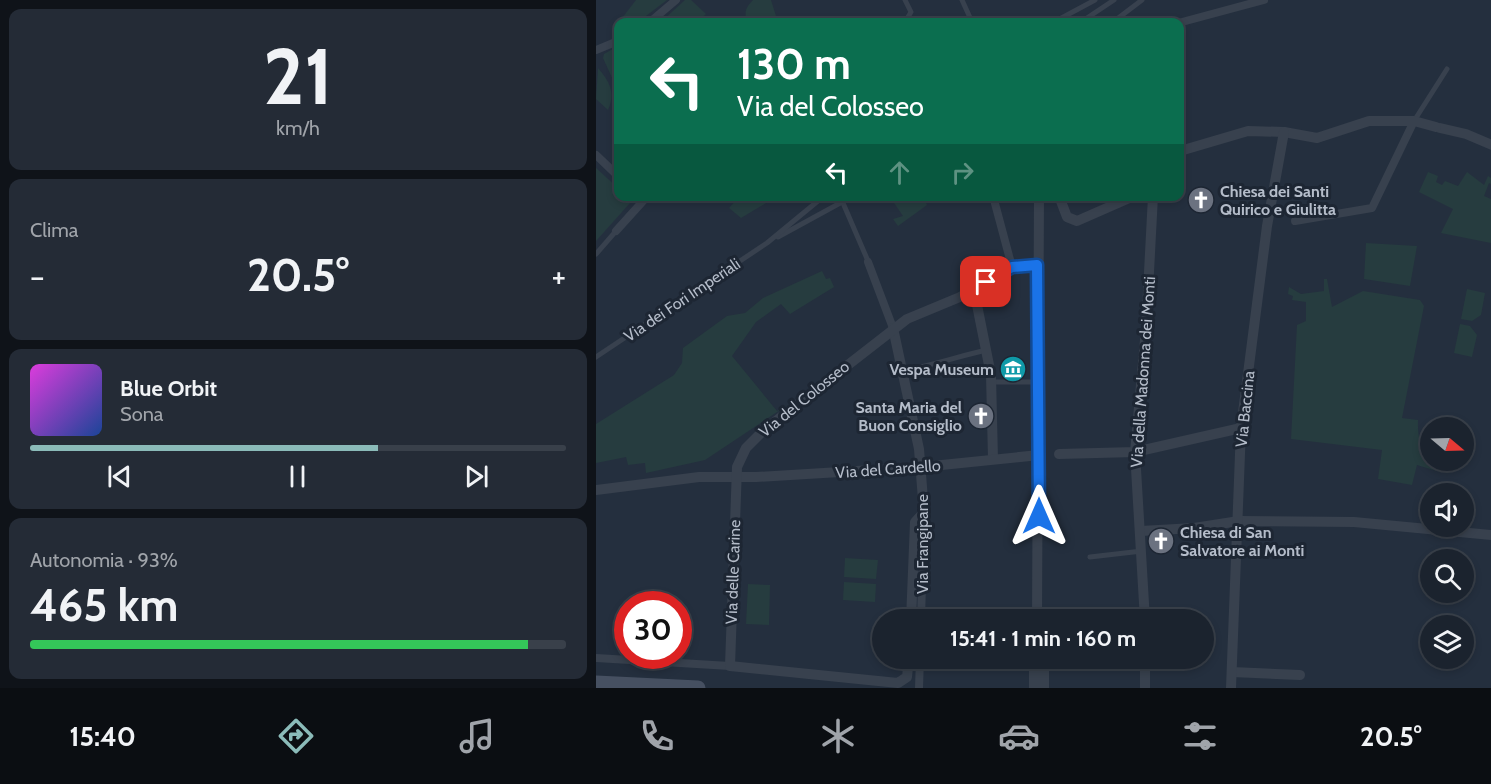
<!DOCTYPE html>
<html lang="it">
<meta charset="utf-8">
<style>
:root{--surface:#1b232e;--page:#242b36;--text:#f1f3f6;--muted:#a0a4aa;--line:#39404a;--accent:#8bbbb9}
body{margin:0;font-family:Cabin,sans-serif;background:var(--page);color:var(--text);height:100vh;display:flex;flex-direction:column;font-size:22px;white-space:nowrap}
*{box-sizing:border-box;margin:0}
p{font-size:20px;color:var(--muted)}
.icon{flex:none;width:33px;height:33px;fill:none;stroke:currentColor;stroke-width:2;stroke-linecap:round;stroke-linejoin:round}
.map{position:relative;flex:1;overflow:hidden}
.details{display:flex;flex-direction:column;gap:9px;padding:9px;background:#0f1319;width:596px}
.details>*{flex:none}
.guide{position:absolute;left:18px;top:18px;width:570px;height:183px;border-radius:12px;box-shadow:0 3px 9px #0003,0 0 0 2px var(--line);background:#0b6e4f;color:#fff;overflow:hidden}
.needle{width:39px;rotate:109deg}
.buttons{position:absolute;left:824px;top:417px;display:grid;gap:12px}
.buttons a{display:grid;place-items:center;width:54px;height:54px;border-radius:50%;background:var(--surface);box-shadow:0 3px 9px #0003,0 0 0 2px var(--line);font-size:30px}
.speed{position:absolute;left:18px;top:591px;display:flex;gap:12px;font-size:30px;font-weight:700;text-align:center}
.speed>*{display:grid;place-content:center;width:78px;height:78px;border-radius:50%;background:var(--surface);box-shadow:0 3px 9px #0003,0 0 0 2px var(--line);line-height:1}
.speed .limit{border:9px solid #d22;background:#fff;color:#111}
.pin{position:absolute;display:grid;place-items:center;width:51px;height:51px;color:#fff;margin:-26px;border-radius:12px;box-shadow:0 3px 9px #0006}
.me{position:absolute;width:66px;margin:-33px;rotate:0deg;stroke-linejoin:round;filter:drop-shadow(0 0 4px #0008)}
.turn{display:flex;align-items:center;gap:21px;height:126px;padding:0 24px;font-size:27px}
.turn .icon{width:78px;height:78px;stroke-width:2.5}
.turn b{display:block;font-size:42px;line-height:51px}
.lanes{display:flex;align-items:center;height:57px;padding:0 24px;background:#0003;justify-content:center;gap:30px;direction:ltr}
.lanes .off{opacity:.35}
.big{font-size:45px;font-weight:700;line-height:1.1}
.details .tile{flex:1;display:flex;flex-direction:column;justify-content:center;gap:9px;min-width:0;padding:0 21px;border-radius:12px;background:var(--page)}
.details .dial{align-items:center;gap:0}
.dial b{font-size:78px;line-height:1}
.song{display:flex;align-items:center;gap:18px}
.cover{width:72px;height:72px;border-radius:9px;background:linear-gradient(135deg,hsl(300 70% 55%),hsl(220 70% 35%))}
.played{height:6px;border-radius:3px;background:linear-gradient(90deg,var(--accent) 65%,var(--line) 65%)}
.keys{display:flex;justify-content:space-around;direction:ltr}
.heat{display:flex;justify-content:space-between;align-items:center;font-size:33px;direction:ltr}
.charge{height:9px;border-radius:4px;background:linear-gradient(90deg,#34c759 93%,var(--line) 0)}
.trip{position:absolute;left:276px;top:609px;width:342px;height:60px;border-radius:30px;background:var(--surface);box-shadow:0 3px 9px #0003,0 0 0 2px var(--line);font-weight:700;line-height:60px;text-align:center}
.dock{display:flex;height:96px;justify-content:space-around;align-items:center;background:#0b0e12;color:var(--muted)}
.dock .icon{width:42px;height:42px}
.dock .active{color:var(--accent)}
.dock b{font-size:27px;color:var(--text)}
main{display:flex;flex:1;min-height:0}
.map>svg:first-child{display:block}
.green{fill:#263c3f}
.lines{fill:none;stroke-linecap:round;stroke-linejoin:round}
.service{stroke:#38414e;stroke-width:5}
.pedestrian{stroke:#38414e;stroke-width:8}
.minor{stroke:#38414e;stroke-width:10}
.secondary{stroke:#465061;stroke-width:15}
.route-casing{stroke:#114b97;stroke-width:15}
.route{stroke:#1a73e8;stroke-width:10}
.labels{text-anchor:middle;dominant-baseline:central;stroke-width:6;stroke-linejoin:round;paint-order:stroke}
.poi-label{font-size:16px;font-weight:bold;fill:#b4bcc9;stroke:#1d2633;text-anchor:start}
.street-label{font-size:16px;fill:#b4bcc9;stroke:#1d2633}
</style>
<main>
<section class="details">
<div class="tile dial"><b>21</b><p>km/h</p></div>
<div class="tile"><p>Clima</p>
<div class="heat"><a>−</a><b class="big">20.5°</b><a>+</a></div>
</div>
<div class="tile">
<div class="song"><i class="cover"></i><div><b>Blue Orbit</b><p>Sona</p></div></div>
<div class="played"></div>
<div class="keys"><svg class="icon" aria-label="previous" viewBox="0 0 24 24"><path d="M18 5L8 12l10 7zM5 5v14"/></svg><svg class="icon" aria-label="pause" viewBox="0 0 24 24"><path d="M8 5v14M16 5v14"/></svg><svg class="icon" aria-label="next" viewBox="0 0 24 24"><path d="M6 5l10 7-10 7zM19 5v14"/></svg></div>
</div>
<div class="tile"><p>Autonomia · 93%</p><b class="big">465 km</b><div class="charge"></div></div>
</section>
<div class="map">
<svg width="896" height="688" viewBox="0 0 896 688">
<rect width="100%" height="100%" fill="#242f3e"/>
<g class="green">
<path d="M40 0H71L42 22H23Z"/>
<path d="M89 0H95L110 14 101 22H65Z"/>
<path d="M157 0H175L180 16 177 22H152C147 13 150 7 157 0Z"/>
<path d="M22 46V91L7 58 8 54Z"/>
<path d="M2 68C13 81 20 92 12 110L0 99Z"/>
<path d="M0 168 22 188V196L32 197 34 203 0 241Z"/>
<path d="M832 172 842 176 840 182 846 185 849 181 862 186 871 172 888 185 892 176 895 178V184L893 183 888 196 895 199V243L845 233 857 209 823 192Z"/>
<path d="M144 196H180V197L145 218 133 208Z"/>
<path d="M294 197H328L331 205 302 226 297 219 307 216Z"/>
<path d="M770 243 821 246 814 286 768 279Z"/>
<path d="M226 271 230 279 234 278 238 287 194 314 185 304 160 322 136 356 181 411 193 404 109 460 50 473 49 463 32 465 30 457 0 463V424L78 375 86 363 87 348 131 316 149 313 167 298Z"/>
<path d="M728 279H731L736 307 767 291 824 300 828 306 806 418 822 420C821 440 827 457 841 471L821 465 816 485 782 479 786 450 695 439 701 325 710 321V302L696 300 697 296 692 294 693 287 705 294 728 291Z"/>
<path d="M871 289 889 293 885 315 876 321 865 319Z"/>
<path d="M864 324 874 326 881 335 876 357 858 353Z"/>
<path d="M249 558 282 560 280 579 248 577Z"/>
<path d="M248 582 280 584 279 602 247 600Z"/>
<path d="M152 584 174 585 173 625 150 624Z"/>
</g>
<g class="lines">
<g class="service">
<path d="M309 0 315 12 309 22"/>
<path d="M366 0 376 22"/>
<path d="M458 22 499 0"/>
<path d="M485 22 518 0"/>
<path d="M517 22 546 0"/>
<path d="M818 121 851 69"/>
<path d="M247 203 272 261"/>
<path d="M182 237 257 196"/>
<path d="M0 254 20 231"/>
<path d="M0 357 171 243 228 196"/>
<path d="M307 370C336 366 362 356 391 350"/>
<path d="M396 382H442"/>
<path d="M494 557 546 551"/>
</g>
<g class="pedestrian">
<path d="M54 22 80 0"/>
<path d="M586 22 668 0"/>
<path d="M0 50 22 41"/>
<path d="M0 155 22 176"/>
<path d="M397 196 416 267"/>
<path d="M699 221 776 208 818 121"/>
<path d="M20 231 48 200 44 196"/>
<path d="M272 262 297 328"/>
<path d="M325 620 328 512"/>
<path d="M0 658 134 666"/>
<path d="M323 688 324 658"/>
</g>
<g class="minor">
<path d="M844 128 870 134 896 145"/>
<path d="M584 151 652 131 688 132 721 138 773 121H818L840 127"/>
<path d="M463 196 471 217 481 221 538 196"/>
<path d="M378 290 395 375 397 459"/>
<path d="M297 328 323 449 328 512 319 522 315 620"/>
<path d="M463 454 539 452 645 428"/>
<path d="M0 490 103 477H160L326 467 443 455"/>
<path d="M545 531 598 528 643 521 758 522 896 535"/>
<path d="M441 620 443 196"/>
<path d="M549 620 539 452 550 329 557 196"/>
<path d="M313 658 311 677 302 683 134 666 141 467 150 448 167 431 311 319 364 297 416 267 441 265"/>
<path d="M636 672 704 675"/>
<path d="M438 688V658"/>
<path d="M448 688V658"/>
<path d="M549 688V658"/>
<path d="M635 688 645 428 671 226 688 132"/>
</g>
<path class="secondary" d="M0 683 102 688"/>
</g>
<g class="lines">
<defs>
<path id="route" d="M390 282 416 267 441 265 443 516"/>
</defs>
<use href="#route" class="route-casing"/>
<use href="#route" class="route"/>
</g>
<defs>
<symbol id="church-disc" viewBox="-11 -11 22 22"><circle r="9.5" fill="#6b7280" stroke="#1d2633"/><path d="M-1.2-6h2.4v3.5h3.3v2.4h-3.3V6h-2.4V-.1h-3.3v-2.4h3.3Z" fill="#fff"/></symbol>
<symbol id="museum-disc" viewBox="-11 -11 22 22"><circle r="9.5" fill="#0f9aa8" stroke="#1d2633"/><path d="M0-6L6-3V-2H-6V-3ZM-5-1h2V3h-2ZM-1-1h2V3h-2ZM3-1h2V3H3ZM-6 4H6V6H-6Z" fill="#fff"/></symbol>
</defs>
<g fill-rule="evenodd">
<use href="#church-disc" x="590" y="185" width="30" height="30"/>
<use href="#museum-disc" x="402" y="354" width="30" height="30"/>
<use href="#church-disc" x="370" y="401" width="30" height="30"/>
<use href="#church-disc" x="550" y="526" width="30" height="30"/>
</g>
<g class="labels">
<g class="poi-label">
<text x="624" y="191">Chiesa dei Santi<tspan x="624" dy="18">Quirico e Giulitta</tspan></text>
<text x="398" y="369" text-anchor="end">Vespa Museum</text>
<text x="366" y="407" text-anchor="end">Santa Maria del<tspan x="366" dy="18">Buon Consiglio</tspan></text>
<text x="584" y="532">Chiesa di San<tspan x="584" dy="18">Salvatore ai Monti</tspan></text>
</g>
<g class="street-label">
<text transform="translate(86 300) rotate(-34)">Via dei Fori Imperiali</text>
<text transform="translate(547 372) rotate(-86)">Via della Madonna dei Monti</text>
<text transform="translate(208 399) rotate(-39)">Via del Colosseo</text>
<text transform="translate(649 409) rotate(-84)">Via Baccina</text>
<text transform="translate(292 469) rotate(-4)">Via del Cardello</text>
<text transform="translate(326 544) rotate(-90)">Via Frangipane</text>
<text transform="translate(137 572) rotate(-88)">Via delle Carine</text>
</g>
</g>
</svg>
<div class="buttons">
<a><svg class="needle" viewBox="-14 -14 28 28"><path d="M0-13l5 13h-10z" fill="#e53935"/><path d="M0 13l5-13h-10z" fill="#a0a4aa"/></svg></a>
<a><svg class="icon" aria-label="sound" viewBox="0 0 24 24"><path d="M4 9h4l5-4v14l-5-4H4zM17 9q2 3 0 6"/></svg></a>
<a><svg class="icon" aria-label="search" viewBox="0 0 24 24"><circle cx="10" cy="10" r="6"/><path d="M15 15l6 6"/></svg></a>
<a><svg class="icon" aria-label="layers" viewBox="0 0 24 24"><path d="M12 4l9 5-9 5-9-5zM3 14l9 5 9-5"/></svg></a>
</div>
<div class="speed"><div class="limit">30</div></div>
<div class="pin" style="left:390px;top:282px;background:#d93025"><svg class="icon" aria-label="arrive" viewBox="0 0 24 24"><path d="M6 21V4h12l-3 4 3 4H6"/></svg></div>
<svg class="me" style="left:443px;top:516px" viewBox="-20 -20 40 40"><path d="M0-17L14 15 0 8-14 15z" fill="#1a73e8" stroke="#fff" stroke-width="4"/></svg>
<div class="trip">15:41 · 1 min · 160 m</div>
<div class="guide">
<div class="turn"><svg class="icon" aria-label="left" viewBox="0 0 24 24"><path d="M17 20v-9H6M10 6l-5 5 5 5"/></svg><div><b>130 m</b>Via del Colosseo</div></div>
<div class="lanes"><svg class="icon" aria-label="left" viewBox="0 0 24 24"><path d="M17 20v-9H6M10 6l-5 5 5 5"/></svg><svg class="icon off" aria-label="ahead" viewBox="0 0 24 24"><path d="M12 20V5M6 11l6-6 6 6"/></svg><svg class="icon off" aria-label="right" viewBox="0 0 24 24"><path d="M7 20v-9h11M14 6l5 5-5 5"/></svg></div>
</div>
</div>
</main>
<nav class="dock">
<b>15:40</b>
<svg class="icon active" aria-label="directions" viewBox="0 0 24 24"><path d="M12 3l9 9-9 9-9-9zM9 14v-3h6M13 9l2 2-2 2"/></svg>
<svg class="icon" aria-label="music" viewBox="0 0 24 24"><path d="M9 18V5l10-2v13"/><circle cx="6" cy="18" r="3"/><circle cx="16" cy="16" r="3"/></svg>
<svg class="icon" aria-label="phone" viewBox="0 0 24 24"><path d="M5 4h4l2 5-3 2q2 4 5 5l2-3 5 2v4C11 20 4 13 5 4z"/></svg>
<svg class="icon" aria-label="climate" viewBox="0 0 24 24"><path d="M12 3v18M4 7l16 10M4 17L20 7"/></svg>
<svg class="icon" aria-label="car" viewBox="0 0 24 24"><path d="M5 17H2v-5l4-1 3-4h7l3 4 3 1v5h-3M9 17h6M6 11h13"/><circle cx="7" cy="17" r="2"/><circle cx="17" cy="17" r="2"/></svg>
<svg class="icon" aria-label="filters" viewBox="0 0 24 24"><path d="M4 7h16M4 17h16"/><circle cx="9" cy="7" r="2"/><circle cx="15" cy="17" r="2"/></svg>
<b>20.5°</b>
</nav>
